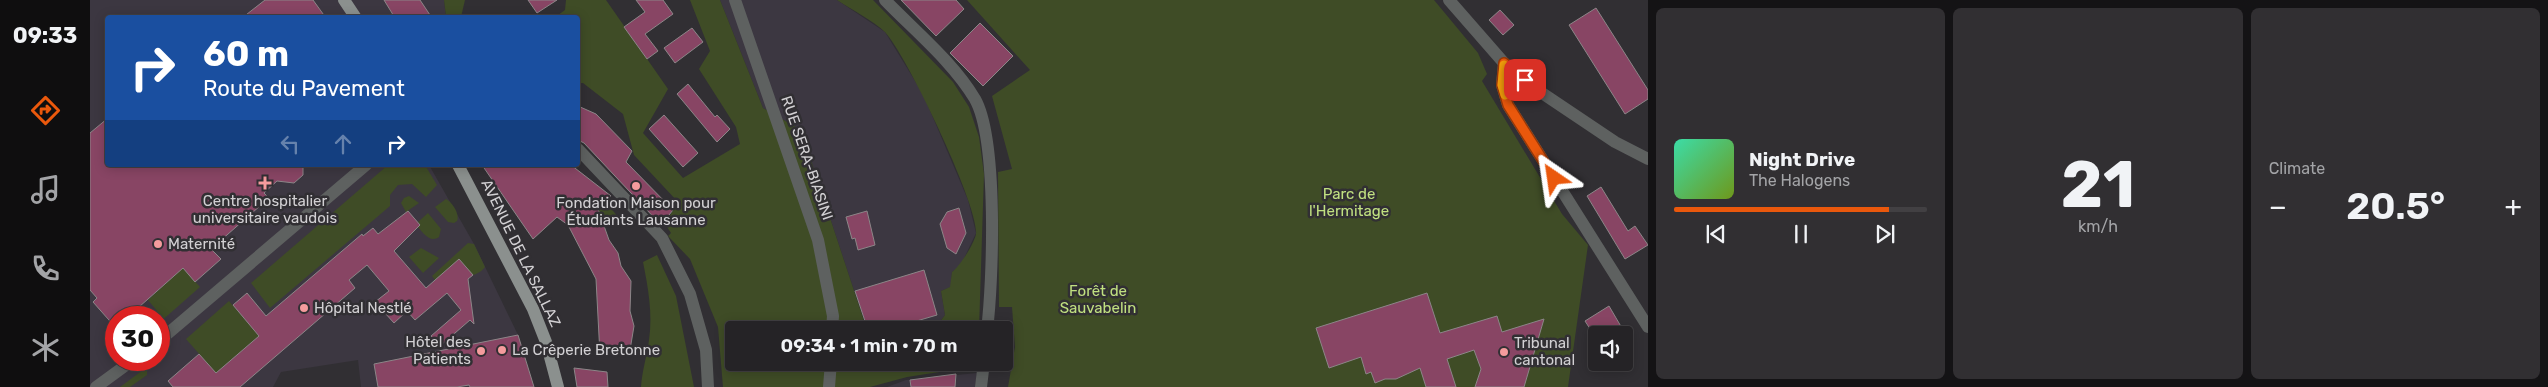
<!DOCTYPE html>
<meta charset="utf-8">
<style>
:root{--surface:#252326;--page:#312f32;--text:#f1f3f6;--muted:#a3a4a7;--line:#424043;--accent:#ea580c}
body{margin:0;font-family:Rubik,sans-serif;background:var(--page);color:var(--text);height:100vh;display:flex;flex-direction:column;font-size:19px;white-space:nowrap}
*{box-sizing:border-box;margin:0}
p{font-size:16px;color:var(--muted)}
.icon{flex:none;width:28px;height:28px;fill:none;stroke:currentColor;stroke-width:2;stroke-linecap:round;stroke-linejoin:round}
.map{position:relative;flex:1;overflow:hidden}
.side{display:flex;flex-direction:column;gap:8px;padding:8px;background:#141315;width:900px}
.side>*{flex:none}
.top-card{position:absolute;left:15px;top:15px;width:475px;height:152px;border-radius:5px;box-shadow:0 2px 12px #0003,0 0 0 1px var(--line);background:#1a4fa0;color:#fff;overflow:hidden}
.tools{position:absolute;left:1498px;top:326px;display:grid;gap:10px}
.tools a{display:grid;place-items:center;width:45px;height:45px;border-radius:5px;background:var(--surface);box-shadow:0 2px 12px #0003,0 0 0 1px var(--line);font-size:25px}
.speed{position:absolute;left:15px;top:306px;display:flex;gap:10px;font-size:25px;font-weight:700;text-align:center}
.speed>*{display:grid;place-content:center;width:65px;height:65px;border-radius:50%;background:var(--surface);box-shadow:0 2px 12px #0003,0 0 0 1px var(--line);line-height:1}
.speed .limit{border:8px solid #d22;background:#fff;color:#111}
.pin{position:absolute;display:grid;place-items:center;width:42px;height:42px;color:#fff;margin:-21px;border-radius:10px;box-shadow:0 2px 8px #0006}
.me{position:absolute;width:55px;margin:-28px;rotate:328deg;stroke-linejoin:round;filter:drop-shadow(0 0 4px #0008)}
.turn{display:flex;align-items:center;gap:18px;height:105px;padding:0 15px;font-size:22px}
.turn .icon{width:65px;height:65px;stroke-width:2.5}
.turn b{display:block;font-size:35px;line-height:42px}
.lanes{display:flex;align-items:center;height:48px;padding:0 15px;background:#0003;justify-content:center;gap:25px;direction:ltr}
.lanes .off{opacity:.35}
.big{font-size:38px;font-weight:600;line-height:1.1}
.side .card{flex:1;display:flex;flex-direction:column;justify-content:center;gap:8px;min-width:0;padding:0 18px;border-radius:8px;background:var(--page)}
.side .dial{align-items:center;gap:0}
.dial b{font-size:65px;line-height:1}
.song{display:flex;align-items:center;gap:15px}
.cover{width:60px;height:60px;border-radius:8px;background:linear-gradient(135deg,hsl(160 70% 55%),hsl(80 70% 35%))}
.played{height:5px;border-radius:2px;background:linear-gradient(90deg,var(--accent) 85%,var(--line) 85%)}
.keys{display:flex;justify-content:space-around;direction:ltr}
.heat{display:flex;justify-content:space-between;align-items:center;font-size:28px;direction:ltr}
.side .tiles{flex:1;display:grid;gap:8px;grid-template-columns:repeat(3,1fr)}
.trip{position:absolute;left:635px;top:321px;width:288px;height:50px;border-radius:5px;background:var(--surface);box-shadow:0 2px 12px #0003,0 0 0 1px var(--line);font-weight:600;line-height:50px;text-align:center}
main{display:flex;flex:1;min-height:0}
.dock{display:flex;flex-direction:column;width:90px;justify-content:space-around;align-items:center;background:#0f0e0f;color:var(--muted)}
.dock .icon{width:35px;height:35px}
.dock .current{color:var(--accent)}
.dock b{font-size:22px;color:var(--text)}
.map>svg:first-child{display:block}
.built{fill:#3c3741;fill-rule:evenodd}
.green{fill:#3f4c26}
.building{fill:#884564;stroke:#8c8688}
.lines{fill:none;stroke-linecap:round;stroke-linejoin:round}
.street{stroke:#5e6160;stroke-width:12}
.primary{stroke:#8b908e;stroke-width:12}
.route-casing{stroke:#983908;stroke-width:12}
.route{stroke:#ea580c;stroke-width:9}
.slow{stroke:#f59e0b;stroke-width:9}
.poi-dot{fill:#f59b9d;stroke:#312f33;stroke-width:2}
.labels{text-anchor:middle;dominant-baseline:central;stroke-width:5;stroke-linejoin:round;paint-order:stroke}
.street-label{font-size:15px;fill:#d2d0d3;stroke:#312f33}
.park-label{font-size:15px;fill:#c0e080;stroke:#312f33}
.poi-label{font-size:15px;fill:#d2d0d3;stroke:#312f33;text-anchor:start}
</style>
<main>
<nav class="dock">
<b>09:33</b>
<svg class="icon current" aria-label="directions" viewBox="0 0 24 24"><path d="M12 3l9 9-9 9-9-9zM9 14v-3h6M13 9l2 2-2 2"/></svg>
<svg class="icon" aria-label="music" viewBox="0 0 24 24"><path d="M9 18V5l10-2v13"/><circle cx="6" cy="18" r="3"/><circle cx="16" cy="16" r="3"/></svg>
<svg class="icon" aria-label="phone" viewBox="0 0 24 24"><path d="M5 4h4l2 5-3 2q2 4 5 5l2-3 5 2v4C11 20 4 13 5 4z"/></svg>
<svg class="icon" aria-label="climate" viewBox="0 0 24 24"><path d="M12 3v18M4 7l16 10M4 17L20 7"/></svg>
</nav>
<div class="map">
<svg width="1558" height="387" viewBox="0 0 1558 387">
<rect width="100%" height="100%" fill="#312f33"/>
<g class="built">
<path d="M0 0H354L356 17 18 18V165H339L384 244 428 335 444 387H271L268 360 191 372 183 387H0ZM26 318H69V360H26Z"/>
<path d="M630 0H747L795 32 833 94 878 200 886 233 870 267 862 272 861 287 851 291 855 315 846 327 837 330H777L711 130 673 108Z"/>
<path d="M887 373 885 387H797L816 380Z"/>
</g>
<g class="green">
<path d="M354 0H375L371 17H356Z"/>
<path d="M476 0H516L578 89 553 133 593 178 650 144 646 127 609 69 620 51 600 0H630L673 108 711 130 777 330H644V362H888V366L817 377 780 387H633L628 327 600 259 578 236 581 233 575 224 588 202 544 155 533 114 493 83H488V18H464L475 10Z"/>
<path d="M747 0H783L863 82 879 107 889 137 894 174 889 330H837L846 327 855 315 851 291 860 287 862 272C870 266 884 244 886 234 889 206 816 54 795 32 782 20 762 10 747 0Z"/>
<path d="M877 0H1344L1388 53 1397 74 1392 81 1472 214 1498 245 1478 387H918L925 347 922 307H909L908 172 922 169 902 96 940 70Z"/>
<path d="M298 165H335L347 185 336 197 322 184 308 185 300 195V206L180 308 161 283Z"/>
<path d="M319 196 329 203 316 212 311 203 314 198Z"/>
<path d="M356 199C362 202 370 214 367 221L364 223 358 222 345 207Z"/>
<path d="M515 201 528 217 516 223 504 208Z"/>
<path d="M338 213 351 229 349 237C340 243 334 234 328 227L330 225 328 222Z"/>
<path d="M378 243 384 244 395 267C386 280 360 278 345 280L342 276Z"/>
<path d="M331 248 349 258 333 273 319 257Z"/>
<path d="M567 255 586 296 604 387H551C552 371 557 356 559 340 563 314 558 287 553 262Z"/>
<path d="M93 268 110 287 69 323V318L59 317 67 311 58 300Z"/>
<path d="M139 301 169 336 126 373 96 339Z"/>
<path d="M53 370H57V375L40 387H30Z"/>
</g>
<g class="building">
<path d="M175 0H223L236 18H152Z"/>
<path d="M294 0H330L342 18H305Z"/>
<path d="M438 0H467L447 13Z"/>
<path d="M546 0H573L583 14 555 34 568 51 557 59 534 27 555 12Z"/>
<path d="M811 0H866L874 9 846 36Z"/>
<path d="M1506 8 1558 90V99L1535 114 1479 25Z"/>
<path d="M1410 10 1424 25 1413 35 1399 20Z"/>
<path d="M890 23 923 56 893 86 860 53Z"/>
<path d="M602 28 613 42 585 63 574 48Z"/>
<path d="M598 84 625 117 627 115 640 129 627 142 587 94Z"/>
<path d="M488 106 506 114 542 151 536 162 583 210 571 225 494 143 488 140Z"/>
<path d="M574 115 608 153 593 167 559 129Z"/>
<path d="M18 118V165H213V175L204 183 187 181 174 193 179 198 121 249 131 259 105 282 93 268 49 307 51 309 47 312 52 318H26V328L3 302 7 298 0 290V133Z"/>
<path d="M392 165H481L521 196 507 206 519 240 528 253 531 266 541 281 540 311 544 326 540 350 510 355 506 279 478 225 467 217 443 239Z"/>
<path d="M1511 187 1538 231 1545 226 1558 245 1535 259 1497 196Z"/>
<path d="M869 208 876 233 866 254 857 248 850 224 857 212Z"/>
<path d="M318 211 330 225 304 251 336 288 369 259 383 275 378 279 384 324 380 320 350 346 341 336 371 310 357 293 325 320 317 311 304 323 285 302 299 291 277 265 259 280 265 288 150 387H83L78 381 109 354 126 373 169 336 143 305 157 293 176 316 272 234 273 236 283 228 288 234Z"/>
<path d="M777 211 785 245 768 250 765 238 762 239 756 217Z"/>
<path d="M834 270 847 315 796 330H778L765 291Z"/>
<path d="M1337 293 1350 333 1407 316 1412 332 1454 319 1434 387H1385L1391 369 1384 350 1357 359 1366 387H1336L1330 368 1306 379H1295L1285 383 1281 372 1276 374 1271 357 1239 368 1226 328Z"/>
<path d="M1519 306 1536 335H1504L1495 321Z"/>
<path d="M428 335 444 387H380L379 385 367 387H288L284 364Z"/>
<path d="M484 368 517 372 518 387H487Z"/>
<path d="M866 374 865 387H821L820 380Z"/>
</g>
<g class="lines">
<g class="street">
<path d="M645 0 728 240 743 316 742 330"/>
<path d="M795 0C825 31 863 62 885 99 908 140 903 281 897 330"/>
<path d="M1359 0 1414 63 1446 89 1525 142 1558 159"/>
<path d="M1414 63 1412 85 1418 105 1558 327"/>
<path d="M488 149 572 238 600 294 616 350 618 387"/>
<path d="M69 341 276 165"/>
<path d="M6 387 43 360"/>
<path d="M739 387 741 362"/>
<path d="M891 387 894 362"/>
</g>
<g class="primary">
<path d="M254 0 266 18"/>
<path d="M368 165 443 309 456 342 468 387"/>
</g>
</g>
<g class="lines">
<defs>
<path id="route" d="M1435 80 1414 63 1412 85 1418 105 1464 178"/>
</defs>
<use href="#route" class="route-casing"/>
<use href="#route" class="route"/>
<path class="slow" d="M1414 65 1412 85 1415 95"/>
</g>
<g class="poi-dot">
<path d="M172.5 175.5h5v5h5v5h-5v5h-5v-5h-5v-5h5z"/>
<circle cx="546" cy="186" r="5"/>
<circle cx="68" cy="244" r="5"/>
<circle cx="214" cy="308" r="5"/>
<circle cx="412" cy="350" r="5"/>
<circle cx="391" cy="351" r="5"/>
<circle cx="1414" cy="352" r="5"/>
</g>
<g class="labels">
<g class="street-label">
<text transform="translate(717 158) rotate(71)">RUE SERA-BIASINI</text>
<text transform="translate(431 253) rotate(64)">AVENUE DE LA SALLAZ</text>
</g>
<g class="park-label">
<text x="1259" y="194">Parc de<tspan x="1259" dy="17">l'Hermitage</tspan></text>
<text x="1008" y="291">Forêt de<tspan x="1008" dy="17">Sauvabelin</tspan></text>
</g>
<g class="poi-label">
<text x="175" y="201" text-anchor="middle">Centre hospitalier<tspan x="175" dy="17">universitaire vaudois</tspan></text>
<text x="546" y="203" text-anchor="middle">Fondation Maison pour<tspan x="546" dy="17">Étudiants Lausanne</tspan></text>
<text x="78" y="244">Maternité</text>
<text x="224" y="308">Hôpital Nestlé</text>
<text x="381" y="342" text-anchor="end">Hôtel des<tspan x="381" dy="17">Patients</tspan></text>
<text x="1424" y="343">Tribunal<tspan x="1424" dy="17">cantonal</tspan></text>
<text x="422" y="350">La Crêperie Bretonne</text>
</g>
</g>
</svg>
<div class="tools">
<a><svg class="icon" aria-label="sound" viewBox="0 0 24 24"><path d="M4 9h4l5-4v14l-5-4H4zM17 9q2 3 0 6"/></svg></a>
</div>
<div class="speed"><div class="limit">30</div></div>
<div class="pin" style="left:1435px;top:80px;background:#d93025"><svg class="icon" aria-label="arrive" viewBox="0 0 24 24"><path d="M6 21V4h12l-3 4 3 4H6"/></svg></div>
<svg class="me" style="left:1464px;top:178px" viewBox="-20 -20 40 40"><path d="M0-17L14 15 0 8-14 15z" fill="#ea580c" stroke="#fff" stroke-width="4"/></svg>
<div class="trip">09:34 · 1 min · 70 m</div>
<div class="top-card">
<div class="turn"><svg class="icon" aria-label="right" viewBox="0 0 24 24"><path d="M7 20v-9h11M14 6l5 5-5 5"/></svg><div><b>60 m</b>Route du Pavement</div></div>
<div class="lanes"><svg class="icon off" aria-label="left" viewBox="0 0 24 24"><path d="M17 20v-9H6M10 6l-5 5 5 5"/></svg><svg class="icon off" aria-label="ahead" viewBox="0 0 24 24"><path d="M12 20V5M6 11l6-6 6 6"/></svg><svg class="icon" aria-label="right" viewBox="0 0 24 24"><path d="M7 20v-9h11M14 6l5 5-5 5"/></svg></div>
</div>
</div>
<section class="side">
<div class="tiles">
<div class="card">
<div class="song"><i class="cover"></i><div><b>Night Drive</b><p>The Halogens</p></div></div>
<div class="played"></div>
<div class="keys"><svg class="icon" aria-label="previous" viewBox="0 0 24 24"><path d="M18 5L8 12l10 7zM5 5v14"/></svg><svg class="icon" aria-label="pause" viewBox="0 0 24 24"><path d="M8 5v14M16 5v14"/></svg><svg class="icon" aria-label="next" viewBox="0 0 24 24"><path d="M6 5l10 7-10 7zM19 5v14"/></svg></div>
</div>
<div class="card dial"><b>21</b><p>km/h</p></div>
<div class="card"><p>Climate</p>
<div class="heat"><a>−</a><b class="big">20.5°</b><a>+</a></div>
</div>
</div>
</section>
</main>
